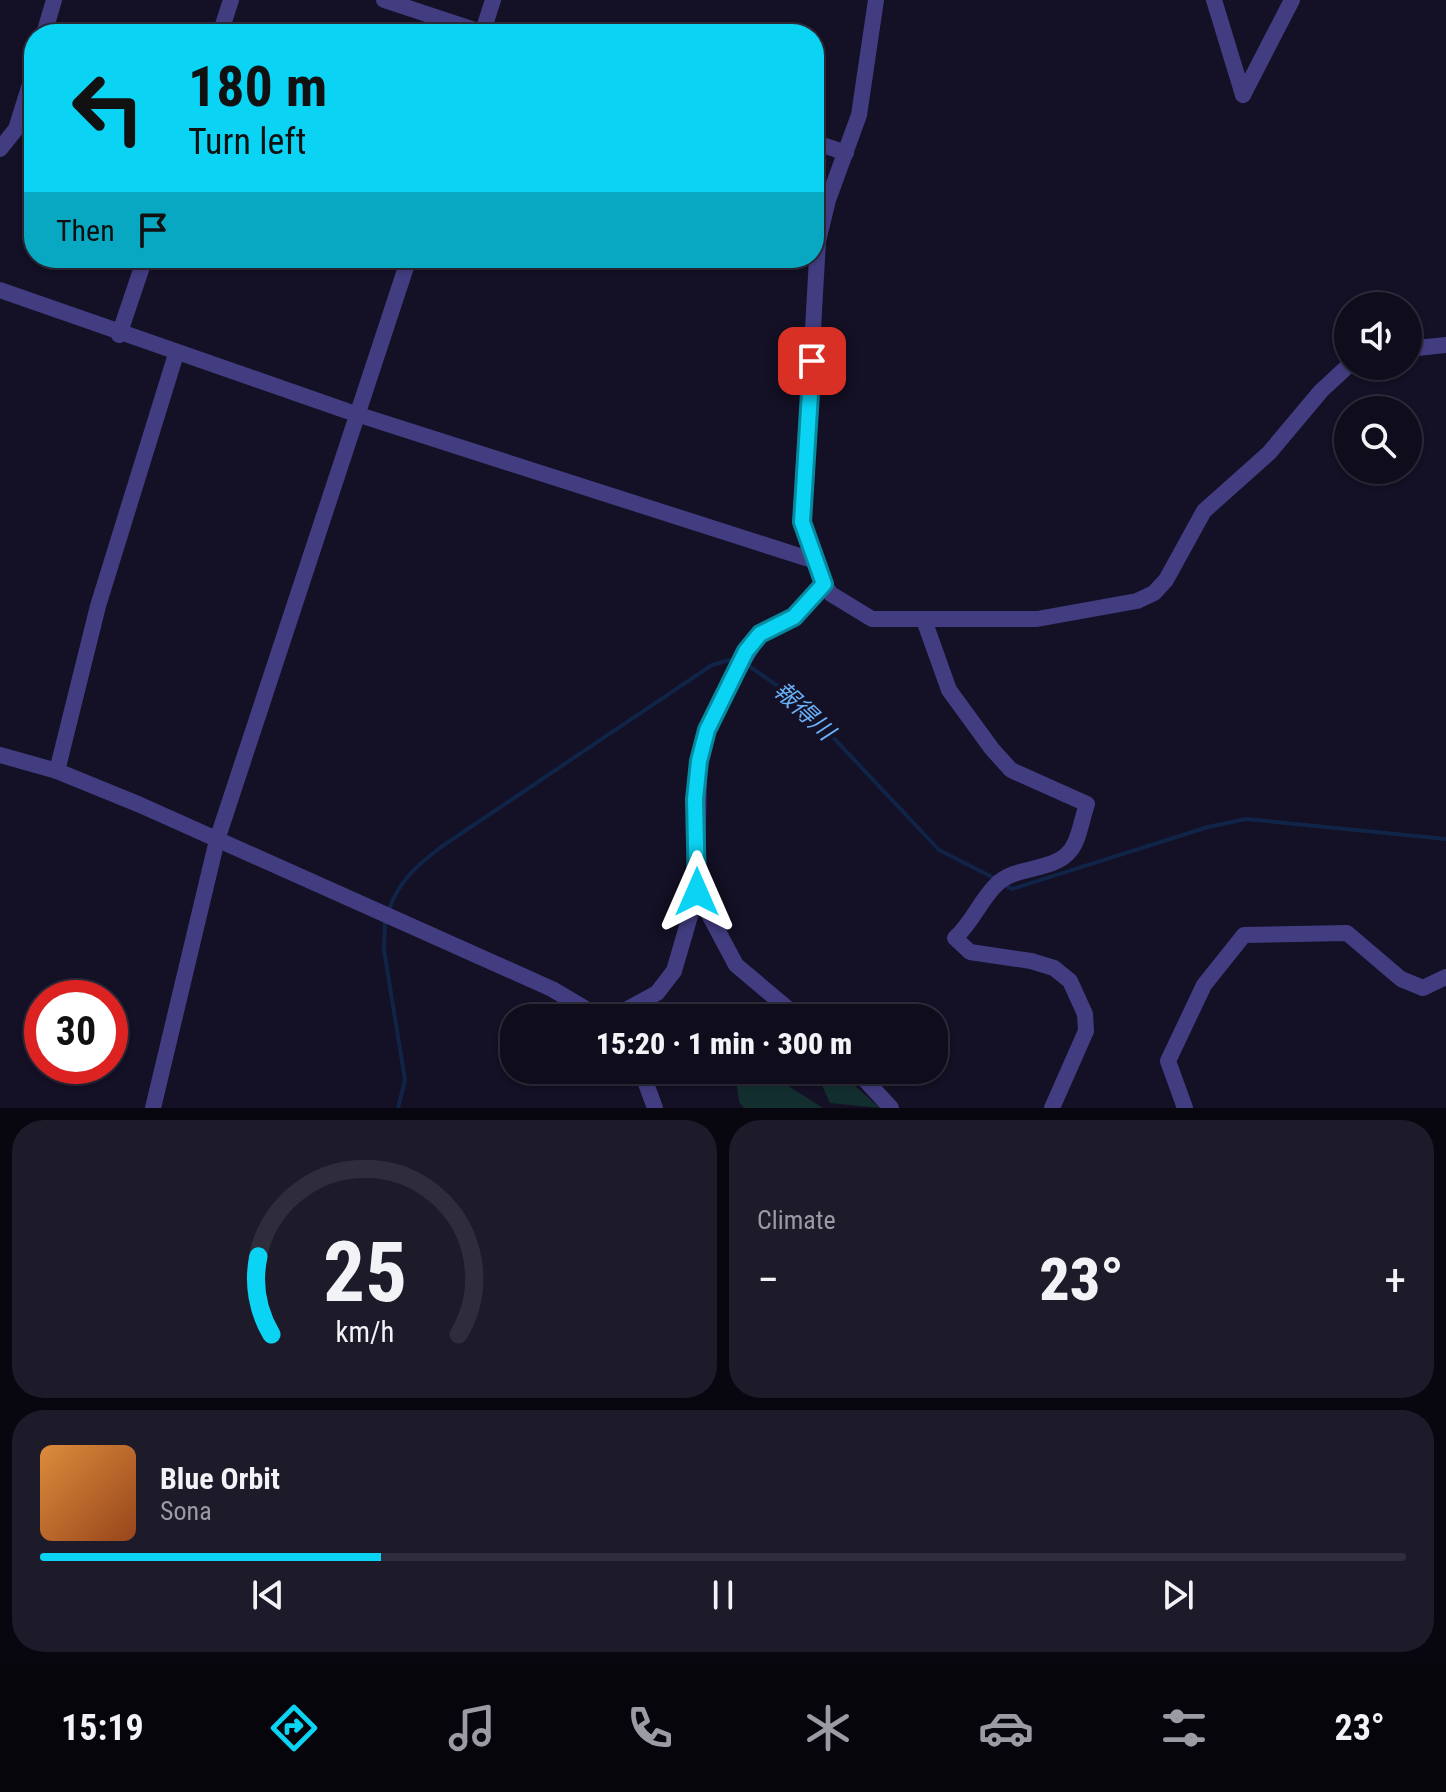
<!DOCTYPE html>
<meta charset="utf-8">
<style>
:root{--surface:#0f0c1c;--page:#1d1a29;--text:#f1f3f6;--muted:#9b9ba3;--line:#2f2c3b;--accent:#0bd3f4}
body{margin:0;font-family:"Roboto Condensed","Noto Sans JP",sans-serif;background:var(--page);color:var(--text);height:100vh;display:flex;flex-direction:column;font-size:30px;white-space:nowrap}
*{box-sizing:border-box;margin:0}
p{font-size:26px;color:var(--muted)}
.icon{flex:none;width:44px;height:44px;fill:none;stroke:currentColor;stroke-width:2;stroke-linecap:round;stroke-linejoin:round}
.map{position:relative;height:1108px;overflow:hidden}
.sheet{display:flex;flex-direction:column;gap:12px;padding:12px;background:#08070f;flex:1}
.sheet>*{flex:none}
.top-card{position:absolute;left:24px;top:24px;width:800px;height:244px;border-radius:32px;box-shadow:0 2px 6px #0004,0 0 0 2px var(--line);background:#0bd3f4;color:#111;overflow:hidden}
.fabs{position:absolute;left:1334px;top:292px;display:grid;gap:16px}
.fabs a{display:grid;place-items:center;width:88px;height:88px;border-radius:50%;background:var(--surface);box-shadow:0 2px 6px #0004,0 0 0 2px var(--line);font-size:40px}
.speed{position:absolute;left:24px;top:980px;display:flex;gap:16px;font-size:40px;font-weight:700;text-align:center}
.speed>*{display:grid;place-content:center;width:104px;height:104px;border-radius:50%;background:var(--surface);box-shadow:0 2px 6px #0004,0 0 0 2px var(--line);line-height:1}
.speed .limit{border:12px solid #d22;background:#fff;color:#111}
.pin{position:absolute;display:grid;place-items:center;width:68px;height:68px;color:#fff;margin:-34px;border-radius:16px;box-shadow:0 4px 12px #0006}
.me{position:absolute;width:88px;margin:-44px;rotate:0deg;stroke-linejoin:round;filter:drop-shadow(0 0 6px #0008)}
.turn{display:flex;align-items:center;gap:28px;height:168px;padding:0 32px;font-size:36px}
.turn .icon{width:104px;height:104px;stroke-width:2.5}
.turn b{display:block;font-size:56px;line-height:68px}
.then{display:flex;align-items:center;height:76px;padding:0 32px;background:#0003;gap:16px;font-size:30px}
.big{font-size:60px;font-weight:800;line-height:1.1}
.sheet .widget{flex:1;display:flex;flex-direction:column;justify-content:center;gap:12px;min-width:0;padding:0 28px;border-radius:32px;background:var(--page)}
.sheet .dial{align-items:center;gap:0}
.dial svg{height:208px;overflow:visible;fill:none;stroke:var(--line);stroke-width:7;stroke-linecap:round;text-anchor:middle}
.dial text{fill:var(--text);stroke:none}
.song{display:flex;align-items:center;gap:24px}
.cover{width:96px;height:96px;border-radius:12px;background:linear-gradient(135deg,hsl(30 70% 55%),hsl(20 70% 35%))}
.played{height:8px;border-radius:4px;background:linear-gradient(90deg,var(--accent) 25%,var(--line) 25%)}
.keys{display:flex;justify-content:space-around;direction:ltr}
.heat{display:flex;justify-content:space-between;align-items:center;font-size:44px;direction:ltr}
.sheet .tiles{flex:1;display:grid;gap:12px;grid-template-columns:1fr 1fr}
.widget:last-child{grid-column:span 2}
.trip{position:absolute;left:500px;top:1004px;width:448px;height:80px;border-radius:32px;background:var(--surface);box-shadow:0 2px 6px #0004,0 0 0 2px var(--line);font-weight:800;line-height:80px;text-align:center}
.tabs{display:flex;height:128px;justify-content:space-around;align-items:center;background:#06050b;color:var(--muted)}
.tabs .icon{width:56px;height:56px}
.tabs .current{color:var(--accent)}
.tabs b{font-size:36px;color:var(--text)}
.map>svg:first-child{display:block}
.green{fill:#132e2e}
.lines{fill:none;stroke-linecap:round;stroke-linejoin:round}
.stream{stroke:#102448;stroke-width:4}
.minor{stroke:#423d81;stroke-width:16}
.route-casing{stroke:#07899f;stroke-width:20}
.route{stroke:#0bd3f4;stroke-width:14}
.labels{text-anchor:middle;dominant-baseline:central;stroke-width:8;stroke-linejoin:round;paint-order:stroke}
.water-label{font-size:24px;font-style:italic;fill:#68b0f8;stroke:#141025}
</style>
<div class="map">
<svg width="1446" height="1108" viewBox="0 0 1446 1108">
<rect width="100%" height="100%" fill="#141025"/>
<g class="green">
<path d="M725 1070H778L776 1078 823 1108H744L739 1102 736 1080Z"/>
<path d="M840 1073 880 1108 830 1103 821 1083Z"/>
</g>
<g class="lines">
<g class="stream">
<path d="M746 664 798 700 939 850 994 878"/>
<path d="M1005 885 1012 889 1208 827 1246 819 1446 839"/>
<path d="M388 912C398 882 416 866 441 847L712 665 729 660 737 662"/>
<path d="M385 920 384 950 405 1080 398 1108"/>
</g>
<g class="minor">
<path d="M384 0 487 34"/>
<path d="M876 0 859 115 828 200 818 241 802 522 824 584 831 594 872 619H1037L1137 601 1154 593 1166 580 1204 511 1269 453 1321 391 1348 366"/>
<path d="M1214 0 1243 95"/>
<path d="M44 34 54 0"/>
<path d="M220 34 231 0"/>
<path d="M482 34 493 0"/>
<path d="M1243 95 1292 0"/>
<path d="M814 142 846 153"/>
<path d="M0 149 16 129 34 71"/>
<path d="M0 290 347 411 815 561"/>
<path d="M119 335 145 258"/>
<path d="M1408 349 1446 345"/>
<path d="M924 620 949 690 992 749 1011 770 1087 804C1082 818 1079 841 1070 851 1053 872 1017 865 997 884 980 900 973 922 955 938L970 952 1031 961 1054 968 1070 981 1085 1014 1086 1031 1052 1108"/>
<path d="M0 755 57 771 138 804 552 989 601 1018"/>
<path d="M57 771 98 606 176 354"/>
<path d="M697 892 736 965 799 1018"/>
<path d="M611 1018 657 993 674 971 697 892 699 761 707 730 729 684 760 634 794 617 824 584"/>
<path d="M641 1070 655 1108"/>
<path d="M856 1070 891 1108"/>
<path d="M153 1108 217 840 409 258"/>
<path d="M1185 1108 1168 1061 1204 985 1244 935 1347 933 1401 979 1423 988 1446 977"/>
</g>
</g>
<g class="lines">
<defs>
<path id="route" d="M697 892 695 799 699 761 707 730 746 651 760 634 794 617 824 584 802 522 812 361"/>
</defs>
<use href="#route" class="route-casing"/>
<use href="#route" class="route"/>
</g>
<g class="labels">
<g class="water-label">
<text transform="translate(804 711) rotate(43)">報得川</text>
</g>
</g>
</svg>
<div class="fabs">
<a><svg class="icon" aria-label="sound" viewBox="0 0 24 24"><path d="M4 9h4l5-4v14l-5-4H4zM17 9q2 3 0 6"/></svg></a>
<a><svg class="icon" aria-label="search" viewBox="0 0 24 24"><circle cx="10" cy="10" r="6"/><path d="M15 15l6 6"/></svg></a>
</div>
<div class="speed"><div class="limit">30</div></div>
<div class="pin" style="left:812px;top:361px;background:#d93025"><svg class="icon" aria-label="arrive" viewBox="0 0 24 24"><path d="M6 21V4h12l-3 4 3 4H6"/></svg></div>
<svg class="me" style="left:697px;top:892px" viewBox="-20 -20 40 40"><path d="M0-17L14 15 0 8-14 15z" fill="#0bd3f4" stroke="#fff" stroke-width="4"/></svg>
<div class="trip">15:20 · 1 min · 300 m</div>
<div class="top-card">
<div class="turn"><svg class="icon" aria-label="left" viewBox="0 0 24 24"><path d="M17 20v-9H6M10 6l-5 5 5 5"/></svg><div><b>180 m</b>Turn left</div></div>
<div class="then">Then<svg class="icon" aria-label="arrive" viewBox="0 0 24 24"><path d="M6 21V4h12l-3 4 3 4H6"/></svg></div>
</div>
</div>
<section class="sheet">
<div class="tiles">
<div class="widget dial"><svg viewBox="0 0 100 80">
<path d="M14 69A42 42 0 1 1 86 69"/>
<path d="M14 69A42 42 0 0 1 9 39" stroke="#0bd3f4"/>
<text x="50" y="56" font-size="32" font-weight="700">25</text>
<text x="50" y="72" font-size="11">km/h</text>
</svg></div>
<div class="widget"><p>Climate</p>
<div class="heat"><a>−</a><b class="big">23°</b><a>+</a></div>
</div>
<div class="widget">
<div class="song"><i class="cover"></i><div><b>Blue Orbit</b><p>Sona</p></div></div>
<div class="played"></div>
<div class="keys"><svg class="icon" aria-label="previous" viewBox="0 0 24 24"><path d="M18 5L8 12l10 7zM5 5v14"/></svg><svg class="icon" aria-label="pause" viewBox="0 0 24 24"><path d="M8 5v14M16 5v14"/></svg><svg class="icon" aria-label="next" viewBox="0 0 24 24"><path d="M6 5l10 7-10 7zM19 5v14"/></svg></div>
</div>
</div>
</section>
<nav class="tabs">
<b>15:19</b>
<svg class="icon current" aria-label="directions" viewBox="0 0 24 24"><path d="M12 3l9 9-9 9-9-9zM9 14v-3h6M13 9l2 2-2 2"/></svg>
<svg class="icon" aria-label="music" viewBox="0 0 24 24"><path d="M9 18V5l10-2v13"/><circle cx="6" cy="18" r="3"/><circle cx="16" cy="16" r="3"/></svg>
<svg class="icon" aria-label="phone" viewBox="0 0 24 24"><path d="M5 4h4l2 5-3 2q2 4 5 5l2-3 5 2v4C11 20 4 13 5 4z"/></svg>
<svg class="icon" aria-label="climate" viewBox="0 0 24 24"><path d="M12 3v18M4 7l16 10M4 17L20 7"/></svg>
<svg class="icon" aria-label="car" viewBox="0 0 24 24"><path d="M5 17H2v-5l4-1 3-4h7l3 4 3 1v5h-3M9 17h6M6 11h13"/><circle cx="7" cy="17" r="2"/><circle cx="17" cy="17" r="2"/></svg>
<svg class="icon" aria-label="filters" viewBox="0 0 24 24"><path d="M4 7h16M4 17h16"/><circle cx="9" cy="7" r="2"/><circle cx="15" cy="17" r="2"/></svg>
<b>23°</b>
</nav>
